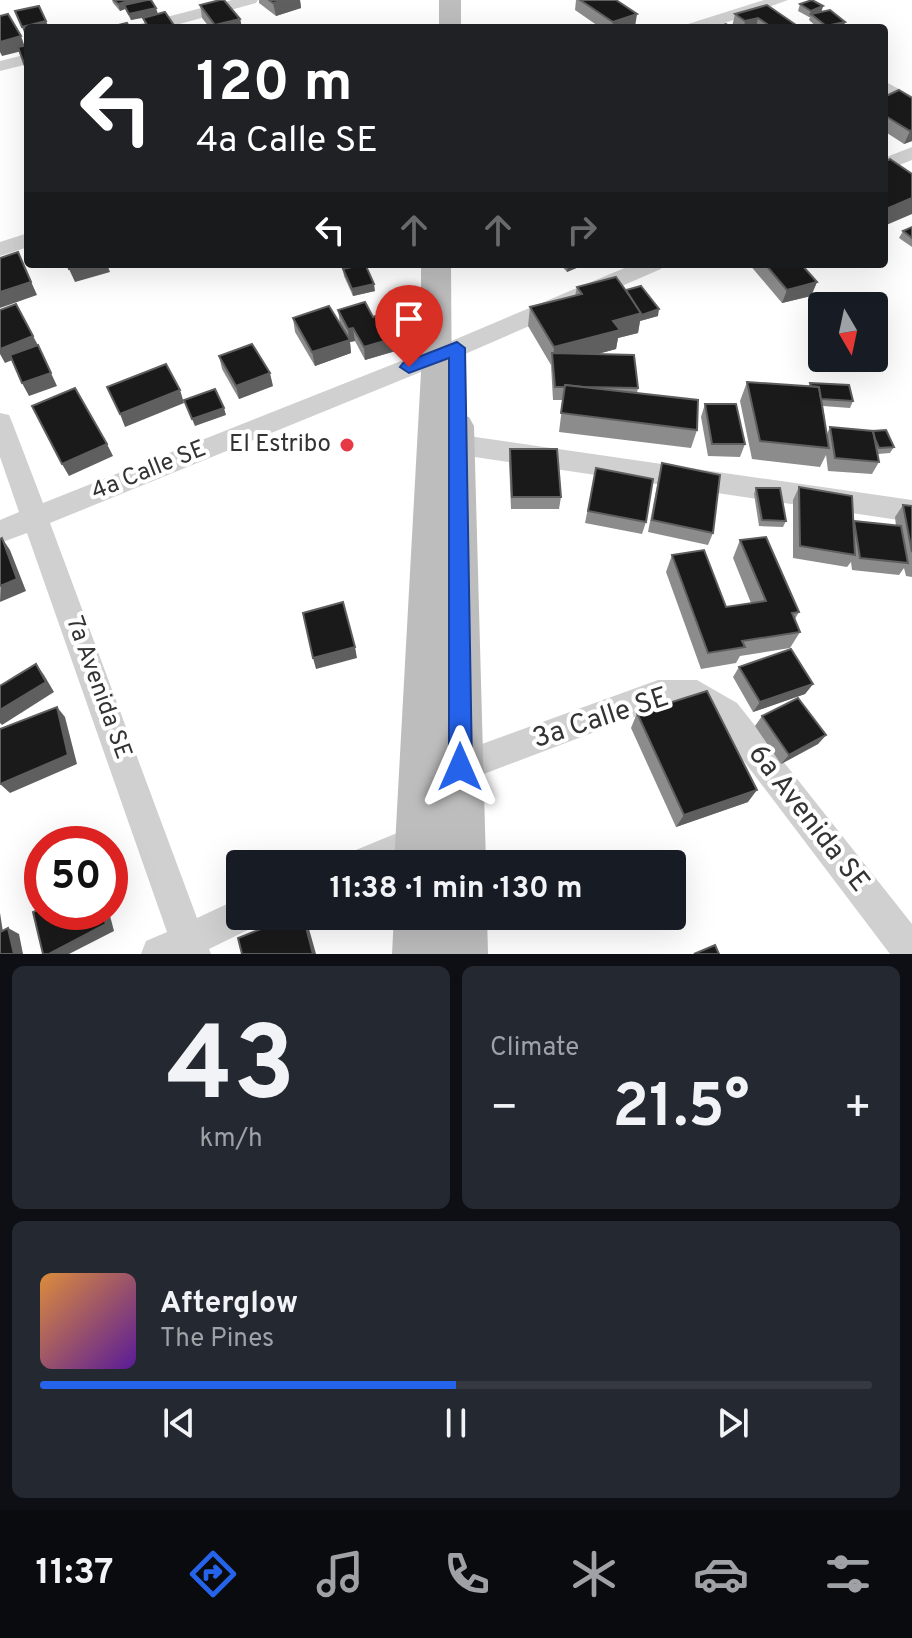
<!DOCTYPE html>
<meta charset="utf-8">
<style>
:root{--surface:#171b24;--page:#242831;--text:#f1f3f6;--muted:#9ea1a6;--line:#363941;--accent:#2563eb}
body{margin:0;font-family:Overpass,sans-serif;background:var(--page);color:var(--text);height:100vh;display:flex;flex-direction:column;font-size:30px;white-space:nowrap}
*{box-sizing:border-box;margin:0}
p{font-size:26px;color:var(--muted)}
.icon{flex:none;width:44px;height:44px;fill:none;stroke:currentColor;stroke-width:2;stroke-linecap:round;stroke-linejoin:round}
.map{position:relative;height:954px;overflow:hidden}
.drawer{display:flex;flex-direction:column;gap:12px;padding:12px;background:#0d0f14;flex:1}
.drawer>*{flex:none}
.guide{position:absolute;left:24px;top:24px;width:864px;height:244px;border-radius:8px;box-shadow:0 8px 32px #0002;background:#202124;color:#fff;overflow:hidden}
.needle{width:52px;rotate:171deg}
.fabs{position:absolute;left:808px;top:292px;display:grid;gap:16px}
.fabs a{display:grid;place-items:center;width:80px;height:80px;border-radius:8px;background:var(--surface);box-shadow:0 8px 32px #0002;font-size:40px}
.speed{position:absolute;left:24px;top:826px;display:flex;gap:16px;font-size:40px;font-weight:700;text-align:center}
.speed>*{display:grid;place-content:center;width:104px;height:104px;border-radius:50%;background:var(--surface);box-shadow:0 8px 32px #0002;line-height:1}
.speed .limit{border:12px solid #d22;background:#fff;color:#111}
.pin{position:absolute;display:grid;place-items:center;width:68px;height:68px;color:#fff;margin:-82px -34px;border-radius:50% 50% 50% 0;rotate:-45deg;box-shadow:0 0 8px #0007}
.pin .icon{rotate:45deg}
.me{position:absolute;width:88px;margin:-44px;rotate:0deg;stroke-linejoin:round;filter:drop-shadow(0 0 6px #0008)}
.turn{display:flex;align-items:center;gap:28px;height:168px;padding:0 40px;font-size:36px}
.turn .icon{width:104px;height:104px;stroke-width:2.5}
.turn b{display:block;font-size:56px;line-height:68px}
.lanes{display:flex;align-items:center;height:76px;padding:0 40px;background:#0003;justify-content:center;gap:40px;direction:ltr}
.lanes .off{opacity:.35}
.big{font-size:60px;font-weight:700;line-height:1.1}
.drawer .card{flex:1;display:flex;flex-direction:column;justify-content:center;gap:12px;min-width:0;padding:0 28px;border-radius:12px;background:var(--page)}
.drawer .dial{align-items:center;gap:0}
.dial b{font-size:104px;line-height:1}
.song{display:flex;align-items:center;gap:24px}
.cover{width:96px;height:96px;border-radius:12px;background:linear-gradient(135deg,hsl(30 70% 55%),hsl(270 70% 35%))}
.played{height:8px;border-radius:4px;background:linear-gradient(90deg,var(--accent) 50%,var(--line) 50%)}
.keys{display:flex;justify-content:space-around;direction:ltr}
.heat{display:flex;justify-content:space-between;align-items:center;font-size:44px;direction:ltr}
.drawer .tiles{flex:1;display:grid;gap:12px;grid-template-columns:1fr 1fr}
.card:last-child{grid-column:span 2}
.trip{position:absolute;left:226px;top:850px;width:460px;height:80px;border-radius:8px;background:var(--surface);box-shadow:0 8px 32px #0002;font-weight:700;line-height:80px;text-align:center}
.tabs{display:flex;height:128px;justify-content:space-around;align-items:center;background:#090b0e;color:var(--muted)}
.tabs .icon{width:56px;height:56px}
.tabs .on{color:var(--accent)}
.tabs b{font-size:36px;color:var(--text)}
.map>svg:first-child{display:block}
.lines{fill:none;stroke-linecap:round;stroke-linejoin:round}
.minor{fill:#d0d0d0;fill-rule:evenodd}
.secondary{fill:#bdbdbd;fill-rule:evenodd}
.wall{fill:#8c8c8c}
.shaded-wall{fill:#5f5f5f}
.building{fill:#1a1a1a;stroke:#5f5f5f;stroke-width:2}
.route{fill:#2563eb;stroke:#184099;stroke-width:2}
.poi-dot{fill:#e63946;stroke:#fff;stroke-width:3}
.labels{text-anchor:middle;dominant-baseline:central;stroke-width:8;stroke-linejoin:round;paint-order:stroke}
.poi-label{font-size:24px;fill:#333;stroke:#fff;text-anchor:end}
.street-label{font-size:24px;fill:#333;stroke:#fff}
.near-street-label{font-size:28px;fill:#333;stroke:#fff}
</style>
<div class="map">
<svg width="912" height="954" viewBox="0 0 912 954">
<rect width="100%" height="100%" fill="#fff"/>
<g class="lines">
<g class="minor">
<path d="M232 0H258L256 3 165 28H138L140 24Z"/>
<path d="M764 0H788L711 28H686L688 24Z"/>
<path d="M28 54V64L0 71V61Z"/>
<path d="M884 81 912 96V109L884 94Z"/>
<path d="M912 147V160L884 171V158Z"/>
<path d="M28 233V247L0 256V242Z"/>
<path d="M634 264H664L661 269 465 354 50 523 197 918 240 898V916H258L252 928 209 949 211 954H141L146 941 167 932 27 533 0 543V520L19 512 0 457V413L9 415 12 422 43 503 449 342Z"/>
<path d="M441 432 912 500V522L441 452 432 449 428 442 432 435Z"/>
<path d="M658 680H697L737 703 912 924V954H890L715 723 692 708H658L460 783 449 778 444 767 449 756Z"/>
<path d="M419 824 431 829 436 841 431 853 404 864H346L351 852Z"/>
</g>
<g class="secondary">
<rect x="439" y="0" width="22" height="28"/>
<path d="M421 264H451L452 414 469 417 474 426 486 864H394L421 372Z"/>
<path d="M394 916H487L488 954H392Z"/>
</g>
</g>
<g class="wall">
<path d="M112 0H143L158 14 176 28H146L143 18 131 20 125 9 120 11 113 3Z"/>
<path d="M259 0H300L301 8 276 16 259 3Z"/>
<path d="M576 0H616L635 27 632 28H601L575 10Z"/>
<path d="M800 4 823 6 821 12 845 22 843 28H818L809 20 810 17H809L798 11Z"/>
<path d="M200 5 240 19 242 28H210L202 18Z"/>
<path d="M767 5 795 28 732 27 735 14Z"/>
<path d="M884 97 912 98V141L904 144 884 131Z"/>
<path d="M912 227V247L899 238 903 231Z"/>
<path d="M560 264H586L567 272Z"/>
<path d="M749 264H801L817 282 811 296 782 303Z"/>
<path d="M343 269 375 291 353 296 344 276Z"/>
<path d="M577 287 626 290 658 316 640 321 638 333 618 338 616 349 598 354 638 388 637 393 697 430 691 448 559 432 563 400H553L551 365 528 326 530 307 575 296Z"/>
<path d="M338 310 373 317 399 350 365 360 355 341 350 342 351 353 315 366 295 332 293 318 340 324Z"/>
<path d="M219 356 273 386 239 399 222 369Z"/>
<path d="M747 382 809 386 810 383 853 401 850 408 823 406 827 434 830 427 894 447 890 453 878 454 879 462 872 474 828 471 826 455 820 467 752 459 740 401Z"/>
<path d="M705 404 745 444 740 457 708 456 701 417Z"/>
<path d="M510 449 561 497 559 509H511L509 462Z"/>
<path d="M662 463 713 533 708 545 648 532 659 475Z"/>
<path d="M596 468 646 522 642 534 585 523Z"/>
<path d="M799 487 853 523 854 521 896 526 895 517 903 505 912 506V577L906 576 904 568 899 575 852 570 851 562 847 567 793 558V500Z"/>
<path d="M756 488 786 521 783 527 759 526 754 494Z"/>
<path d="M740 540 799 612 795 619 800 632 790 648 740 656 736 663 701 669 666 572 672 555 726 607 751 603 733 558Z"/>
<path d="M739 667 813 684 805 694 753 712 733 677Z"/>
<path d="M637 713 748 802 676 827 631 728Z"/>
<path d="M762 716 826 735 818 744 781 764 755 726Z"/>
</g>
<g class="shaded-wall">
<path d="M132 0H143L144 4 124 5 125 9 120 11 118 4Z"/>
<path d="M284 0H300L301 8 276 16 273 3Z"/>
<path d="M823 6 821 13 811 14 809 17 811 11Z"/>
<path d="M156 8 158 14 131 20 129 14Z"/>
<path d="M637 14 635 27 632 28H612L613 22Z"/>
<path d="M758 18 756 28H744L745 21Z"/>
<path d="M240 19 242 28H216L215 25Z"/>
<path d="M46 21 49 28H28L27 40 22 27Z"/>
<path d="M845 22 843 28H825L826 26Z"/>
<path d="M21 36 26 50 2 56 0 52V42Z"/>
<path d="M912 130V141L904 144 910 131Z"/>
<path d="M912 198V214L884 226V210Z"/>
<path d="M18 252 37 295 0 308V292Z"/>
<path d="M85 264H107L110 272 75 282 69 269Z"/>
<path d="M568 264H586L567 272Z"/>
<path d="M817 282 811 296 782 303 787 290Z"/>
<path d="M374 284 375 291 353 296 352 289Z"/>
<path d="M659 309 658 316 640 321 638 333 618 338 616 349 553 366 554 347 613 321Z"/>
<path d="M353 328 355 341 350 342 351 353 315 366 312 352 349 340 348 329Z"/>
<path d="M33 336 40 349 5 363 0 354V349Z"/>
<path d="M398 337 399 350 365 360 364 347Z"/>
<path d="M38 345 57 386 29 396 22 383Z"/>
<path d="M270 373 273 386 239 399 236 386Z"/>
<path d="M180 390 184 403 125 427 120 414Z"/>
<path d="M224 408 226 415 195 426 192 419Z"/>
<path d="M107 444 113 456 69 476 62 464Z"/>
<path d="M2 538 10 550 26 591 0 602Z"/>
<path d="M355 647 357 658 316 669 313 658Z"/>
<path d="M36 664 44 675 54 692 2 725 0 723V710Z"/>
<path d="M813 684 805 694 753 712 760 702Z"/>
<path d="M57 707 65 717 77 764 10 793 0 784Z"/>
<path d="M826 735 818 744 781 764 789 755Z"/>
<path d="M757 790 748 802 676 827 684 815Z"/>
<path d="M102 912H109L114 931 69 954H49Z"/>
<path d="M0 913 3 932 0 933Z"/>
<path d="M303 916 307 922 316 954H313Z"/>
<path d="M8 928 19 934 23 954H14Z"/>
</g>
<g class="building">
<path d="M114 0H132L118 4Z"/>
<path d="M147 0H151L156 8 129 14 124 5Z"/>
<path d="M220 0H224L240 19 215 25 200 5Z"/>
<path d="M269 0H284L273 3Z"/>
<path d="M580 0H616L637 14 613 22Z"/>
<path d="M812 0 823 6 811 11 800 4Z"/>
<path d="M767 5 796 25 784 28H773L758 18 745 21 735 14Z"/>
<path d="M39 6 46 21 22 27 15 11Z"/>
<path d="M830 10 845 22 826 26 811 14Z"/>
<path d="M165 12 176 28H149L143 18Z"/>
<path d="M8 14 21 36 0 42V16Z"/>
<path d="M127 23 130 28H106Z"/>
<path d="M726 24 732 28H713Z"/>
<rect x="373" y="25" width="25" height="3"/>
<path d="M28 45V69H26L18 47Z"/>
<path d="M899 90 912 98V130L910 131 884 115V97Z"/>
<path d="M890 159 912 174V198L884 210V162Z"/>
<path d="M912 227V238L903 231Z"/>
<path d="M18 252 31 282 0 292V258Z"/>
<path d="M67 264H85L69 269Z"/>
<path d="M365 264 374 284 352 289 343 269Z"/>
<path d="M765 264H801L817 282 787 290Z"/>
<path d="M616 277 642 313 613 321 620 330 554 347 530 307 582 294 577 287Z"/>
<path d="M641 286 659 309 642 315 626 290Z"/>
<path d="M365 302 373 317 385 313 398 337 364 347 353 328 348 329 338 310Z"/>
<path d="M16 304 33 336 0 349V310Z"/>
<path d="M329 306 350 340 312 352 293 318Z"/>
<path d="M252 344 270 373 236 386 219 356Z"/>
<path d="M38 345 51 373 22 383 10 355Z"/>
<path d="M552 353 634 355 638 388 584 387 565 385V387H555Z"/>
<path d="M166 364 180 390 120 414 107 387Z"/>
<path d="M747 382 819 387 829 448 760 441Z"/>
<path d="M810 383 849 385 853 401 821 399 819 387 811 386Z"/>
<path d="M565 385 698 400 697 430 561 413Z"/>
<path d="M75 388 107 444 62 464 32 406Z"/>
<path d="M215 389 224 408 192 419 184 400Z"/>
<path d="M705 404H736L745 444H712Z"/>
<path d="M830 427 873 431 879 462 835 458Z"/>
<path d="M886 430 894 447 879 448 875 439 873 431Z"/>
<path d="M510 449H557L561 497H512Z"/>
<path d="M662 463 720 475 713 533 652 520Z"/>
<path d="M596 468 653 479 646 522 588 511Z"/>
<path d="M799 487 852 496 855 555 800 546Z"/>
<path d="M756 488H780L786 521 762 520Z"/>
<path d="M903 505 912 506V552Z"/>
<path d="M854 521 901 526 908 563 860 558Z"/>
<path d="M766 537 799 612 792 613 800 632 742 641 745 647 708 653 672 555 704 550 726 607 766 601 740 540Z"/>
<path d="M2 538 17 579 0 586V539Z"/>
<path d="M343 602 355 647 313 658 303 613Z"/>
<path d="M791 649 813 684 760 702 739 667Z"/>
<path d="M36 664 46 682 0 710V686Z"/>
<path d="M707 691 757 790 684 815 637 713Z"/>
<path d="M798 698 826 735 789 755 762 716Z"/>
<path d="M57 707 68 755 0 784V729Z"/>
<path d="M42 908V912H102L106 924 49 954H43L33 912Z"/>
<path d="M294 916H303L313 954H242L238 938Z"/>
<path d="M8 928 14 954H0V932Z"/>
<path d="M715 945 719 954H694Z"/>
</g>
<path class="route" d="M457 342 465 348 472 767 468 775 460 778 452 775 449 767V358L409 373 400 367 403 363Z"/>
<circle class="poi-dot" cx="347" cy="445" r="8"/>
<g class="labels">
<g class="poi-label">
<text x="331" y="445">El Estribo</text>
</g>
<g class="street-label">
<text transform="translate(149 471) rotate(-22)">4a Calle SE</text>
<text transform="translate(98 688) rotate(70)">7a Avenida SE</text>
</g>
<g class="near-street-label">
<text transform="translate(601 719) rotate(-18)">3a Calle SE</text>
<text transform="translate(808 819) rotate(52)">6a Avenida SE</text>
</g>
</g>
</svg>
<div class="fabs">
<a><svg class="needle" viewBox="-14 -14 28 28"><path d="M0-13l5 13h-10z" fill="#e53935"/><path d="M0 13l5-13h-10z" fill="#9ea1a6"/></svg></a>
</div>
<div class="speed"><div class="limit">50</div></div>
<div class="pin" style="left:409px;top:367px;background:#d93025"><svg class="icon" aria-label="arrive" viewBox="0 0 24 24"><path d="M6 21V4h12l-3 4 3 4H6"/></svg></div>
<svg class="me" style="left:460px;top:767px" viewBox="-20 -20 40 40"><path d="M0-17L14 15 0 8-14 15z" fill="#2563eb" stroke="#fff" stroke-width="4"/></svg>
<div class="trip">11:38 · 1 min · 130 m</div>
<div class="guide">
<div class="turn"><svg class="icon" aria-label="left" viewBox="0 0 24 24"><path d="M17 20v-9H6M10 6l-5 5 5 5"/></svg><div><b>120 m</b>4a Calle SE</div></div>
<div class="lanes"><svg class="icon" aria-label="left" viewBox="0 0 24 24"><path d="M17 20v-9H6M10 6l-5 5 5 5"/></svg><svg class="icon off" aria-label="ahead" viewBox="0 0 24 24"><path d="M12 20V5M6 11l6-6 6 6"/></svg><svg class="icon off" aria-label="ahead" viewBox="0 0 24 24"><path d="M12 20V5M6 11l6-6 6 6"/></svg><svg class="icon off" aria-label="right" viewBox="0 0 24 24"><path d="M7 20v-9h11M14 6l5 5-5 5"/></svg></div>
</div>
</div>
<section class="drawer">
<div class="tiles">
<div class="card dial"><b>43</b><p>km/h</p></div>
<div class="card"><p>Climate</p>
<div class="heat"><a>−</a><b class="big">21.5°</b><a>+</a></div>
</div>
<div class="card">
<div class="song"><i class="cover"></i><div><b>Afterglow</b><p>The Pines</p></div></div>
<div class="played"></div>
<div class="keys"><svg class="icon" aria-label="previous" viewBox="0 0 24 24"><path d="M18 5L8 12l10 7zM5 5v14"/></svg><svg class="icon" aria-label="pause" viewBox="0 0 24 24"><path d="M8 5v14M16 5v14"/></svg><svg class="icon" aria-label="next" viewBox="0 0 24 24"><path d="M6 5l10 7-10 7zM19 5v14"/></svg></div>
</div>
</div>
</section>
<nav class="tabs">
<b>11:37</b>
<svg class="icon on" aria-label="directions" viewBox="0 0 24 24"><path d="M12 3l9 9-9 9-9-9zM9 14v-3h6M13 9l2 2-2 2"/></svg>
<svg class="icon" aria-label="music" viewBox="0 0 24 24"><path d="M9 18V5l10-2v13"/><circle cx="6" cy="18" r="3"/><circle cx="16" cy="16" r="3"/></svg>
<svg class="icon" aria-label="phone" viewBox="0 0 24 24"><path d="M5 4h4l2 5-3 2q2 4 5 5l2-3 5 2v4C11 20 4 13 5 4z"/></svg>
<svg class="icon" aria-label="climate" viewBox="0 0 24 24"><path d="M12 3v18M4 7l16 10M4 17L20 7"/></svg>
<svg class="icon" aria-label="car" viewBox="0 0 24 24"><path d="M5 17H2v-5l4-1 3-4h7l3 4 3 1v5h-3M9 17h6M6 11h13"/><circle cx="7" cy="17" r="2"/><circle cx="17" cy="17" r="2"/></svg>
<svg class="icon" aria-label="filters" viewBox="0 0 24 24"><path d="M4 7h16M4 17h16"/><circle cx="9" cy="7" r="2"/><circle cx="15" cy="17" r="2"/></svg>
</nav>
